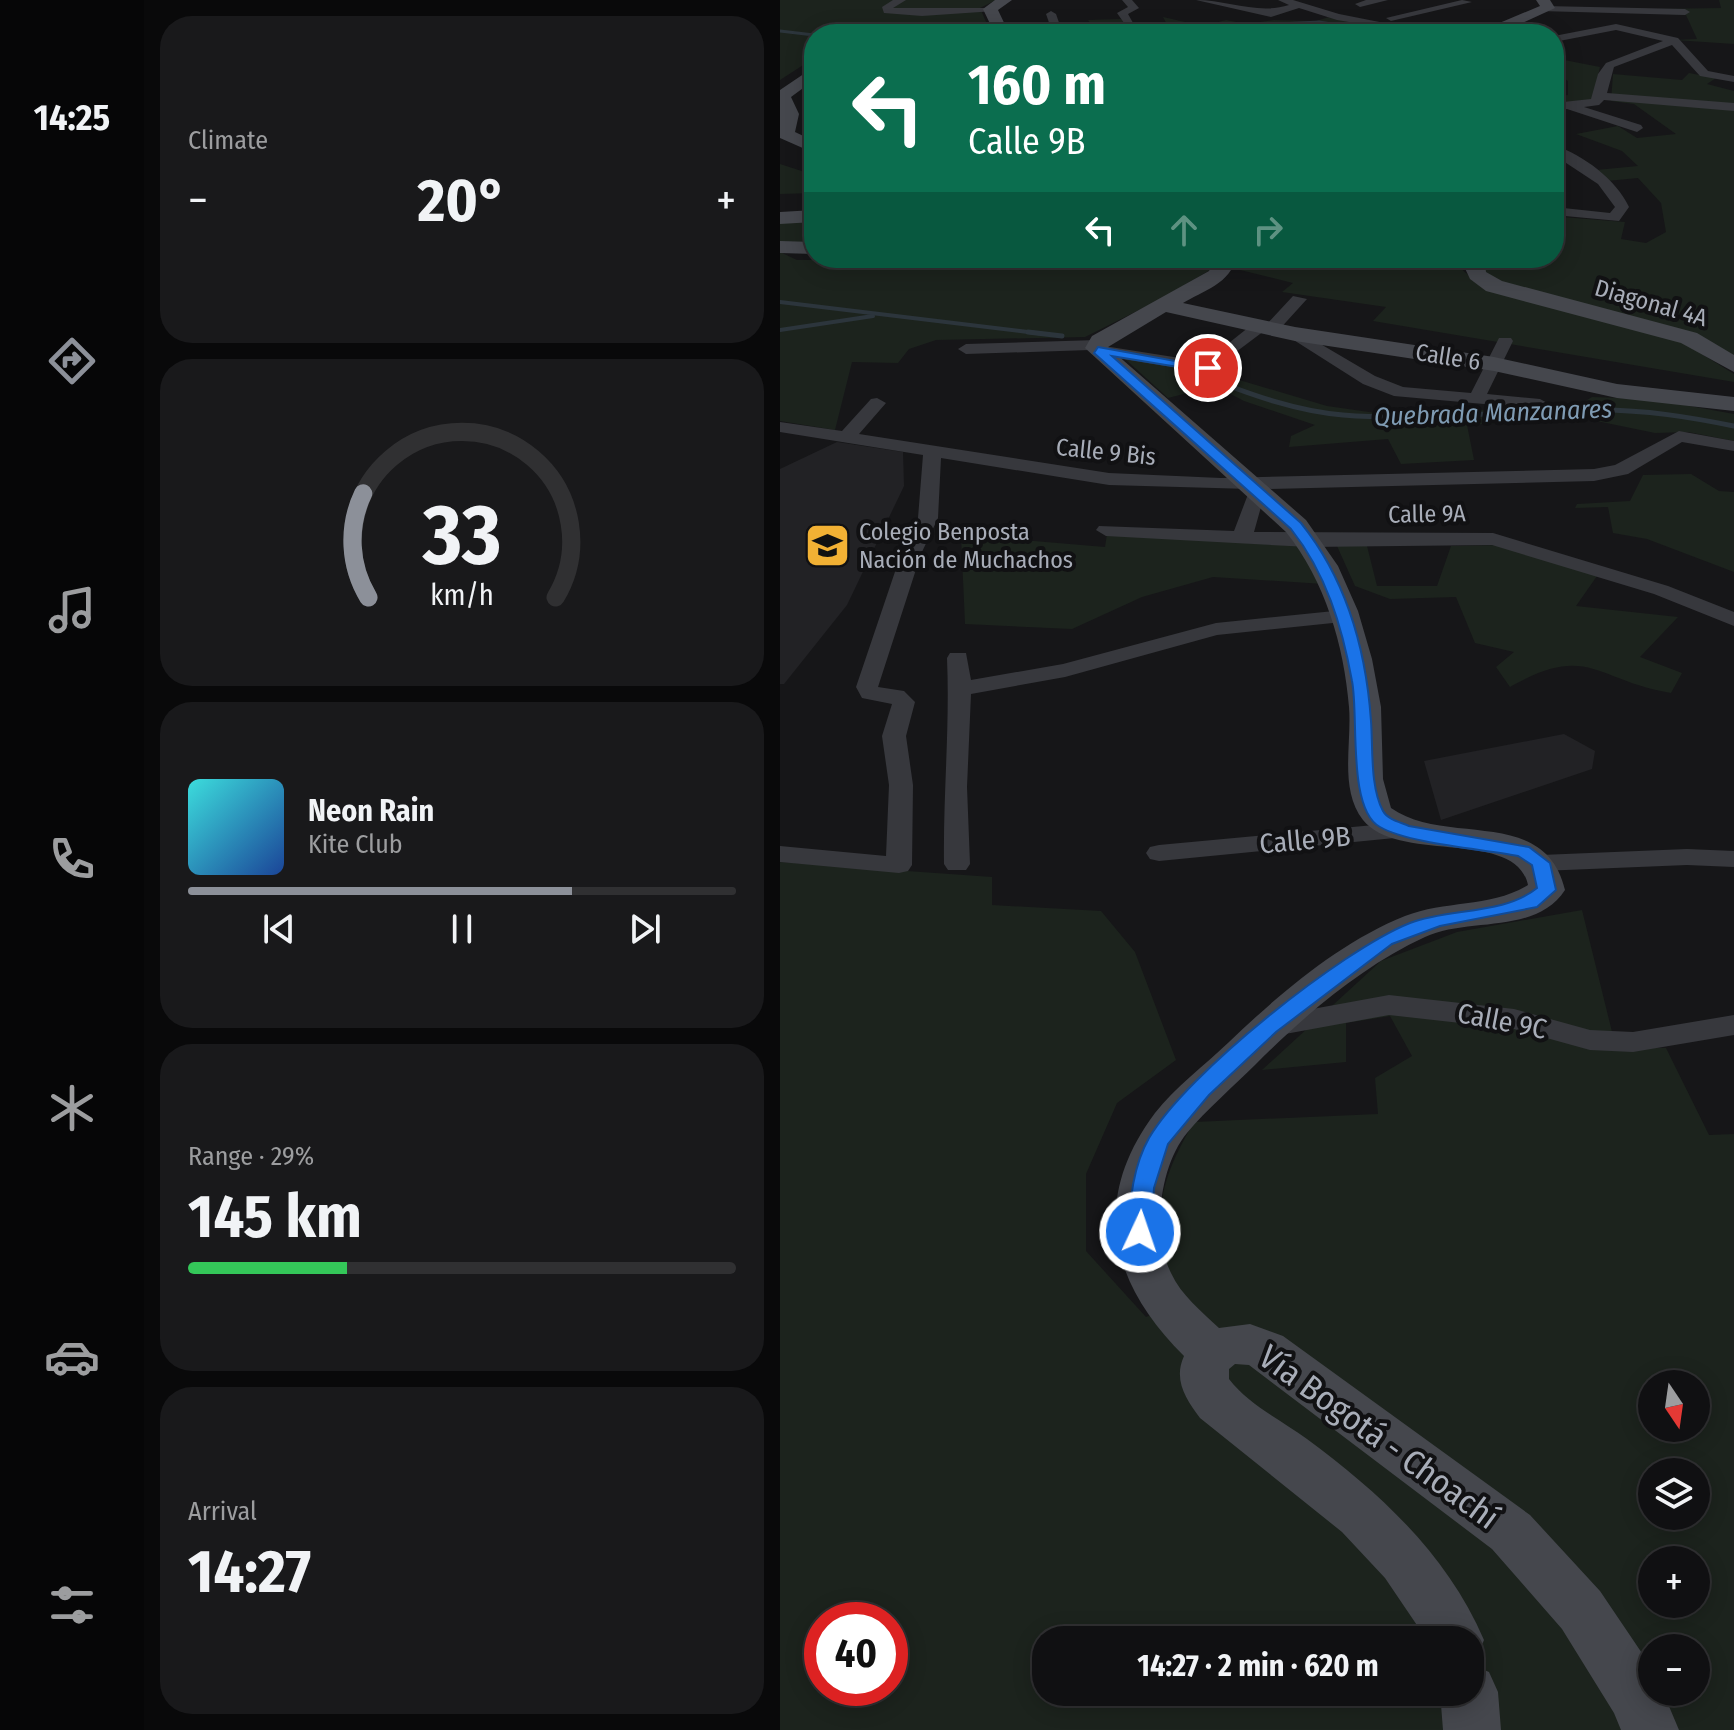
<!DOCTYPE html>
<meta charset="utf-8">
<style>
:root{--surface:#101012;--page:#19191b;--text:#f1f3f6;--muted:#9c9d9f;--line:#303032;--accent:#8c9099}
body{margin:0;font-family:"Fira Sans Condensed",sans-serif;background:var(--page);color:var(--text);height:100vh;display:flex;flex-direction:column;font-size:30px;white-space:nowrap}
*{box-sizing:border-box;margin:0}
p{font-size:26px;color:var(--muted)}
.icon{flex:none;width:44px;height:44px;fill:none;stroke:currentColor;stroke-width:2;stroke-linecap:round;stroke-linejoin:round}
.map{position:relative;flex:1;overflow:hidden}
.drawer{display:flex;flex-direction:column;gap:16px;padding:16px;background:#09090a;width:636px}
.drawer>*{flex:none}
.hud{position:absolute;left:24px;top:24px;width:760px;height:244px;border-radius:32px;box-shadow:0 4px 20px #0003,0 0 0 2px var(--line);background:#0b6e4f;color:#fff;overflow:hidden}
.needle{width:52px;rotate:167deg}
.tools{position:absolute;left:858px;top:1370px;display:grid;gap:16px}
.tools a{display:grid;place-items:center;width:72px;height:72px;border-radius:50%;background:var(--surface);box-shadow:0 4px 20px #0003,0 0 0 2px var(--line);font-size:40px}
.speed{position:absolute;left:24px;top:1602px;display:flex;gap:16px;font-size:40px;font-weight:700;text-align:center}
.speed>*{display:grid;place-content:center;width:104px;height:104px;border-radius:50%;background:var(--surface);box-shadow:0 4px 20px #0003,0 0 0 2px var(--line);line-height:1}
.speed .limit{border:12px solid #d22;background:#fff;color:#111}
.pin{position:absolute;display:grid;place-items:center;width:68px;height:68px;color:#fff;margin:-34px;border:4px solid #fff;border-radius:50%;box-shadow:0 2px 8px #0007}
.me{position:absolute;width:88px;margin:-44px;rotate:3deg;stroke-linejoin:round;filter:drop-shadow(0 0 6px #0008)}
.turn{display:flex;align-items:center;gap:28px;height:168px;padding:0 32px;font-size:36px}
.turn .icon{width:104px;height:104px;stroke-width:2.5}
.turn b{display:block;font-size:56px;line-height:68px}
.lanes{display:flex;align-items:center;height:76px;padding:0 32px;background:#0003;justify-content:center;gap:40px;direction:ltr}
.lanes .off{opacity:.35}
.big{font-size:60px;font-weight:700;line-height:1.1}
.drawer .card{flex:1;display:flex;flex-direction:column;justify-content:center;gap:12px;min-width:0;padding:0 28px;border-radius:32px;background:var(--page)}
.drawer .dial{align-items:center;gap:0}
.dial svg{height:208px;overflow:visible;fill:none;stroke:var(--line);stroke-width:7;stroke-linecap:round;text-anchor:middle}
.dial text{fill:var(--text);stroke:none}
.song{display:flex;align-items:center;gap:24px}
.cover{width:96px;height:96px;border-radius:12px;background:linear-gradient(135deg,hsl(180 70% 55%),hsl(220 70% 35%))}
.played{height:8px;border-radius:4px;background:linear-gradient(90deg,var(--accent) 70%,var(--line) 70%)}
.keys{display:flex;justify-content:space-around;direction:ltr}
.heat{display:flex;justify-content:space-between;align-items:center;font-size:44px;direction:ltr}
.charge{height:12px;border-radius:6px;background:linear-gradient(90deg,#34c759 29%,var(--line) 0)}
.trip{position:absolute;left:252px;top:1626px;width:452px;height:80px;border-radius:32px;background:var(--surface);box-shadow:0 4px 20px #0003,0 0 0 2px var(--line);font-weight:700;line-height:80px;text-align:center}
main{display:flex;flex:1;min-height:0}
.menu{display:flex;flex-direction:column;width:144px;justify-content:space-around;align-items:center;background:#060607;color:var(--muted)}
.menu .icon{width:56px;height:56px}
.menu .active{color:var(--accent)}
.menu b{font-size:36px;color:var(--text)}
.map>svg:first-child{display:block}
.built{fill:#222225}
.green{fill:#1c231d;fill-rule:evenodd}
.lines{fill:none;stroke-linecap:round;stroke-linejoin:round}
.stream-far2{stroke:#2c353c;stroke-width:3}
.stream-far1{stroke:#2c353c;stroke-width:4}
.stream{stroke:#2c353c;stroke-width:5}
.street{fill:#37383d;fill-rule:evenodd}
.secondary{fill:#45474d;fill-rule:evenodd}
.route{fill:#1a73e8;stroke:#114b97;stroke-width:2}
.labels{text-anchor:middle;dominant-baseline:central;stroke-width:8;stroke-linejoin:round;paint-order:stroke}
.far-street-label{font-size:24px;fill:#a8adb8;stroke:#111113}
.far-poi-label{font-size:24px;fill:#a8adb8;stroke:#111113;text-anchor:start}
.far-water-label{font-size:26px;font-style:italic;fill:#7f9bb3;stroke:#111113}
.street-label{font-size:28px;fill:#a8adb8;stroke:#111113}
.near-street-label{font-size:34px;fill:#a8adb8;stroke:#111113}
</style>
<main>
<nav class="menu">
<b>14:25</b>
<svg class="icon active" aria-label="directions" viewBox="0 0 24 24"><path d="M12 3l9 9-9 9-9-9zM9 14v-3h6M13 9l2 2-2 2"/></svg>
<svg class="icon" aria-label="music" viewBox="0 0 24 24"><path d="M9 18V5l10-2v13"/><circle cx="6" cy="18" r="3"/><circle cx="16" cy="16" r="3"/></svg>
<svg class="icon" aria-label="phone" viewBox="0 0 24 24"><path d="M5 4h4l2 5-3 2q2 4 5 5l2-3 5 2v4C11 20 4 13 5 4z"/></svg>
<svg class="icon" aria-label="climate" viewBox="0 0 24 24"><path d="M12 3v18M4 7l16 10M4 17L20 7"/></svg>
<svg class="icon" aria-label="car" viewBox="0 0 24 24"><path d="M5 17H2v-5l4-1 3-4h7l3 4 3 1v5h-3M9 17h6M6 11h13"/><circle cx="7" cy="17" r="2"/><circle cx="17" cy="17" r="2"/></svg>
<svg class="icon" aria-label="filters" viewBox="0 0 24 24"><path d="M4 7h16M4 17h16"/><circle cx="9" cy="7" r="2"/><circle cx="15" cy="17" r="2"/></svg>
</nav>
<section class="drawer">
<div class="card"><p>Climate</p>
<div class="heat"><a>−</a><b class="big">20°</b><a>+</a></div>
</div>
<div class="card dial"><svg viewBox="0 0 100 80">
<path d="M14 69A42 42 0 1 1 86 69"/>
<path d="M14 69A42 42 0 0 1 12 29" stroke="#8c9099"/>
<text x="50" y="56" font-size="32" font-weight="700">33</text>
<text x="50" y="72" font-size="11">km/h</text>
</svg></div>
<div class="card">
<div class="song"><i class="cover"></i><div><b>Neon Rain</b><p>Kite Club</p></div></div>
<div class="played"></div>
<div class="keys"><svg class="icon" aria-label="previous" viewBox="0 0 24 24"><path d="M18 5L8 12l10 7zM5 5v14"/></svg><svg class="icon" aria-label="pause" viewBox="0 0 24 24"><path d="M8 5v14M16 5v14"/></svg><svg class="icon" aria-label="next" viewBox="0 0 24 24"><path d="M6 5l10 7-10 7zM19 5v14"/></svg></div>
</div>
<div class="card"><p>Range · 29%</p><b class="big">145 km</b><div class="charge"></div></div>
<div class="card"><p>Arrival</p><b class="big">14:27</b></div>
</section>
<div class="map">
<svg width="954" height="1730" viewBox="0 0 954 1730">
<rect width="100%" height="100%" fill="#161618"/>
<g class="built">
<path d="M57 442 123 452 124 486 67 605 4 684H0V469Z"/>
<path d="M784 734 815 751 812 769 661 820 644 761Z"/>
</g>
<g class="green">
<path d="M0 0H216L200 8 210 31 34 34V58L0 80Z"/>
<path d="M939 0H954V44L894 40 917 39 906 15 871 13 874 9 941 8Z"/>
<path d="M383 17 423 26 446 20 467 24 494 20 536 21 549 17 636 34C612 34 590 28 567 27 534 25 500 27 466 28L461 34H283L317 32 308 20 341 19 354 30 389 28Z"/>
<path d="M774 58 820 67 812 101 774 105V96L788 95V81L774 71Z"/>
<path d="M909 73 936 78 927 84 954 91V357L708 277 701 264 706 258H774V225L782 217 845 222 841 239 866 243 886 232 881 203 858 178 827 181 816 170 858 166 842 151 796 134 838 126 857 138 896 134 854 104 831 101 833 74 902 80Z"/>
<path d="M0 164 34 175V193L0 194Z"/>
<path d="M34 220V244L0 245V222Z"/>
<path d="M0 252 17 260 436 258 440 264 383 298 305 337 156 340 129 349 118 363 72 362 55 430 0 421Z"/>
<path d="M458 258H668L698 283 896 338 954 374V382L593 321 606 307 502 292 513 283 456 269Z"/>
<path d="M344 358 429 371 547 406 596 413 662 416 717 408 786 407 799 405 812 397 871 399 954 414V441L908 432 875 433 802 418 687 425 694 460 621 464 608 439 509 447 511 436 535 425 464 401 435 386 388 398Z"/>
<path d="M911 474 939 491 954 492V572L867 539 833 533 828 507 795 508 797 504 850 501 863 475Z"/>
<path d="M327 534 517 546 544 584 433 577 362 597 292 629 185 624 181 535 325 547Z"/>
<path d="M724 545 817 576 796 606 898 617 860 657 902 673 891 693C816 681 809 642 730 687L716 667 734 652 695 643 676 597 610 599 575 586 557 546H587L597 586H657L671 546Z"/>
<path d="M0 862 212 877V905L321 911 355 952 396 1060 337 1103 306 1174V1251L366 1317 400 1304C372 1228 372 1193 414 1122L598 1114 595 1078 632 1056 610 1016 566 1023V1062L482 1070 601 961 677 932 802 910 836 1048H886L929 1135 954 1134V1730H0ZM872 1384H916V1428H872ZM872 1472H916V1516H872ZM872 1560H916V1604H872ZM42 1620H110V1688H42ZM266 1640H690V1692H266ZM872 1648H916V1692H872Z"/>
</g>
<g class="lines">
<g class="stream-far2">
<path d="M0 31 34 35"/>
<path d="M435 34 430 30 438 27 539 22 614 34"/>
</g>
<g class="stream-far1">
<path d="M0 302 264 334"/>
<path d="M0 330 93 316"/>
</g>
<g class="stream">
<path d="M248 332 282 336"/>
<path d="M428 378C472 395 516 411 563 415 649 422 735 409 820 410 866 410 909 417 954 426"/>
</g>
<g class="street">
<path d="M113 0H126L113 8H210L215 11 142 16 104 13 102 7Z"/>
<path d="M342 0H352L359 8 348 14 357 30H349L337 13 348 7Z"/>
<path d="M416 0C448 0 478 15 509 5L498 0H513L559 14 640 30 635 33 557 20 519 8 491 17Z"/>
<path d="M586 0H608L580 7 575 4Z"/>
<path d="M682 0 692 2 611 21 606 18Z"/>
<path d="M764 6 905 9 910 12 905 15 760 11Z"/>
<path d="M271 11 276 14 283 34H273L266 14Z"/>
<path d="M836 24 898 38 928 71 954 76V82L920 76 892 45 834 67 827 93 954 103V111L824 100 819 105 804 107 861 125 863 128 857 132 787 109 774 111V103L811 99 818 74 826 63 883 41 836 30 774 42V36Z"/>
<path d="M774 145C803 155 836 179 849 207L839 221 774 215V207L830 213 835 207 818 184 774 155Z"/>
<path d="M513 296 527 299 497 332 484 331 428 373 318 355 310 350 186 354 178 349 186 344 317 340 324 346 425 362 474 323 487 324Z"/>
<path d="M515 329 595 376 623 387 691 393 719 338H731L733 341 707 394 760 399 769 404 760 409 614 396 583 384 509 337 507 334Z"/>
<path d="M97 398 106 403 79 434 329 473 441 478 814 469 835 465 899 431 954 441V451L902 442 848 474 814 481 486 489 474 532 713 533 888 586 954 612V626L874 594 712 545 529 547 326 536 316 530 319 526 454 531 470 489 329 485 161 458 158 518 141 554 98 687 124 691 135 702 126 736 133 785 132 865 128 871 119 873 0 862V846L106 856 109 785 102 736 112 704 82 698 76 687 121 554 138 518 143 455 0 432V422L62 431 91 399Z"/>
<path d="M564 610 572 611 575 616 572 621 437 635 285 677 191 694 187 787 190 864 186 870H168L164 864C163 795 170 727 167 658L170 653H186L191 680 283 664 436 623Z"/>
<path d="M626 822 635 824 639 830 635 836 379 861 370 859 366 853 370 847 379 845Z"/>
<path d="M907 849 954 851V867L907 865 761 871 752 869 748 863 752 857 761 855Z"/>
<path d="M609 995 734 1009 810 1030 853 1032 954 1015V1035L853 1052 810 1050 734 1029 609 1015 489 1037 479 1034 475 1027 479 1020 489 1017Z"/>
</g>
<g class="secondary">
<path d="M215 0H232L218 10 227 29 223 34H207L212 28 203 9Z"/>
<path d="M756 0H770L775 8 725 31 675 34 717 24 760 6Z"/>
<path d="M34 67V80L11 97 19 114 15 132 34 141V153L0 138V90Z"/>
<path d="M34 210V222L0 224V212Z"/>
<path d="M0 241 34 242V254L0 253Z"/>
<path d="M435 258H455C453 282 421 292 403 303L515 327 714 357 837 384 954 397V411L837 398 714 371 515 341 386 312 328 347 526 520 558 566 578 611 592 659 601 707 603 779 611 808C666 847 765 805 785 890 756 935 688 917 645 937 582 966 525 1015 476 1064 453 1087 427 1109 407 1133 379 1167 372 1234 391 1273 401 1295 422 1312 439 1328L470 1324 503 1336 750 1515 820 1591 872 1668V1692H883L899 1730H841L834 1713 782 1629 712 1549 469 1365 455 1364 449 1369V1379C469 1405 501 1420 527 1439 600 1493 667 1554 704 1640L696 1659 690 1662V1640H647L605 1578 562 1532 420 1418C406 1399 393 1380 404 1356 331 1284 309 1201 375 1113 395 1087 425 1065 449 1042 499 994 560 942 625 916 665 900 710 908 748 885 736 828 618 864 583 820 559 789 572 743 569 707 564 645 545 581 506 532L305 348 312 336 429 271Z"/>
<path d="M684 258H704L706 272 722 281 917 333 954 355V372L901 343 706 291 690 279 682 262Z"/>
<path d="M690 1664 709 1672 718 1692 721 1730H663L660 1692H690Z"/>
</g>
</g>
<path class="route" d="M318 347 434 368 428 372 332 356 521 523C566 579 586 649 591 721 593 748 590 787 603 811 608 820 620 822 629 826L749 847 770 863 776 890 757 907 660 926 612 944 496 1032 429 1095 388 1144 374 1188 371 1232 368 1238H352L348 1232C350 1200 353 1166 369 1138 406 1074 562 950 630 923 669 908 724 915 757 888L752 865 738 856C702 849 630 844 600 827 567 809 579 715 572 681 562 626 546 573 511 529L314 353Z"/>
<defs>
<symbol id="school-square" viewBox="-11 -11 22 22"><rect x="-9" y="-9" width="18" height="18" rx="4" fill="#f2b134" stroke="#111113"/><path d="M0-5L7-2L0 1L-7-2ZM-4 1L0 2.5L4 1V4Q0 6-4 4Z" fill="#111"/></symbol>
</defs>
<g fill-rule="evenodd">
<use href="#school-square" x="22" y="520" width="51" height="51"/>
</g>
<g class="labels">
<g class="far-street-label">
<text transform="translate(871 303) rotate(16)">Diagonal 4A</text>
<text transform="translate(668 357) rotate(9)">Calle 6</text>
<text transform="translate(326 452) rotate(6)">Calle 9 Bis</text>
<text transform="translate(647 514) rotate(-1)">Calle 9A</text>
</g>
<g class="far-poi-label">
<text x="79" y="532">Colegio Benposta<tspan x="79" dy="28">Nación de Muchachos</tspan></text>
</g>
<g class="far-water-label">
<text transform="translate(713 413) rotate(-2)">Quebrada Manzanares</text>
</g>
<g class="street-label">
<text transform="translate(525 840) rotate(-5)">Calle 9B</text>
<text transform="translate(722 1021) rotate(11)">Calle 9C</text>
</g>
<g class="near-street-label">
<text transform="translate(599 1437) rotate(36)">Vía Bogotá - Choachí</text>
</g>
</g>
</svg>
<div class="tools">
<a><svg class="needle" viewBox="-14 -14 28 28"><path d="M0-13l5 13h-10z" fill="#e53935"/><path d="M0 13l5-13h-10z" fill="#9c9d9f"/></svg></a>
<a><svg class="icon" aria-label="layers" viewBox="0 0 24 24"><path d="M12 4l9 5-9 5-9-5zM3 14l9 5 9-5"/></svg></a>
<a>+</a>
<a>−</a>
</div>
<div class="speed"><div class="limit">40</div></div>
<div class="pin" style="left:428px;top:368px;background:#d93025"><svg class="icon" aria-label="arrive" viewBox="0 0 24 24"><path d="M6 21V4h12l-3 4 3 4H6"/></svg></div>
<svg class="me" style="left:360px;top:1232px" viewBox="-20 -20 40 40"><circle r="17" fill="#1a73e8" stroke="#fff" stroke-width="3"/><path d="M0-11L8 9 0 5-8 9z" fill="#fff"/></svg>
<div class="trip">14:27 · 2 min · 620 m</div>
<div class="hud">
<div class="turn"><svg class="icon" aria-label="left" viewBox="0 0 24 24"><path d="M17 20v-9H6M10 6l-5 5 5 5"/></svg><div><b>160 m</b>Calle 9B</div></div>
<div class="lanes"><svg class="icon" aria-label="left" viewBox="0 0 24 24"><path d="M17 20v-9H6M10 6l-5 5 5 5"/></svg><svg class="icon off" aria-label="ahead" viewBox="0 0 24 24"><path d="M12 20V5M6 11l6-6 6 6"/></svg><svg class="icon off" aria-label="right" viewBox="0 0 24 24"><path d="M7 20v-9h11M14 6l5 5-5 5"/></svg></div>
</div>
</div>
</main>
